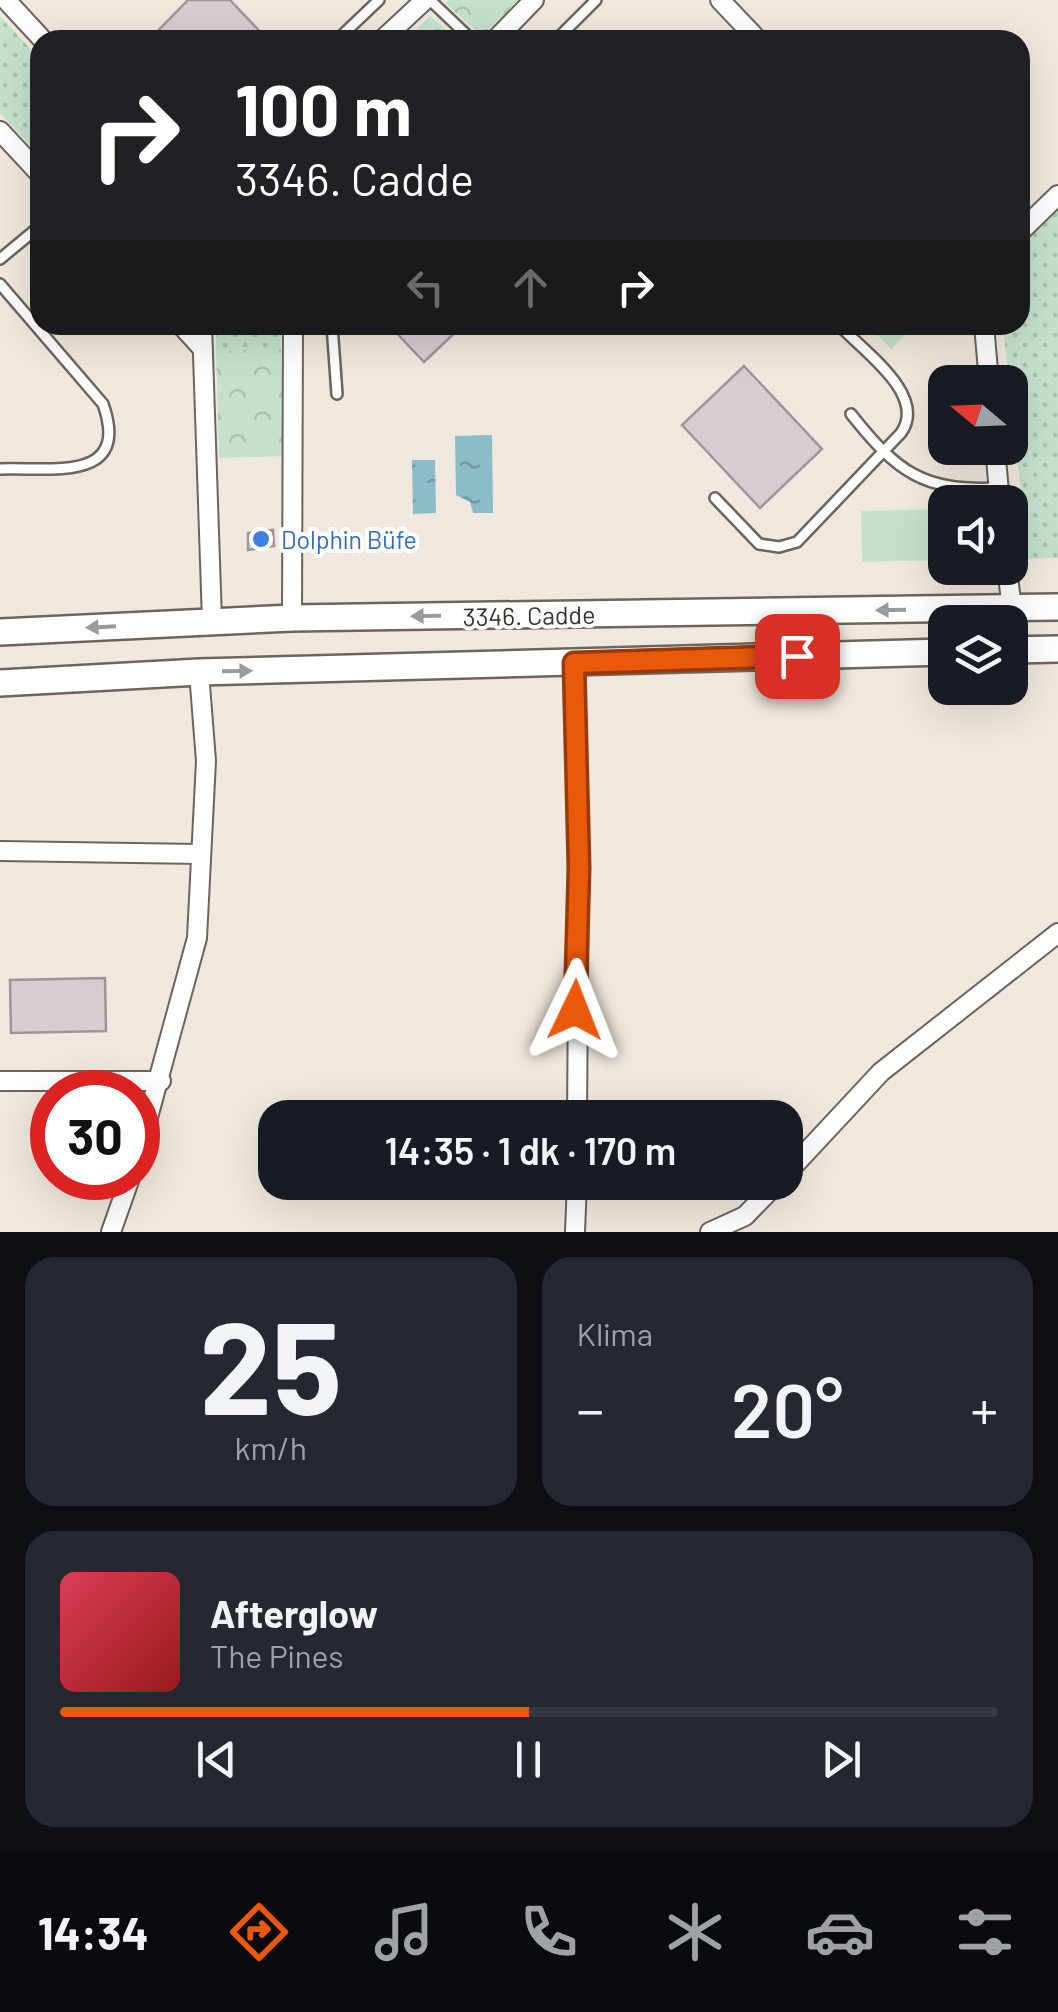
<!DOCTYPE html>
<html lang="tr">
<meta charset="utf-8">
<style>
:root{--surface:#171b24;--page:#242831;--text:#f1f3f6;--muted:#9ea1a6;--line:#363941;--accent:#ea580c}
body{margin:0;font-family:Barlow,sans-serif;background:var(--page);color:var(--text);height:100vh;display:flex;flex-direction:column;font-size:38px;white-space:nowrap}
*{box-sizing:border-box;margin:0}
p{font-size:32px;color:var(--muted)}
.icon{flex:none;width:55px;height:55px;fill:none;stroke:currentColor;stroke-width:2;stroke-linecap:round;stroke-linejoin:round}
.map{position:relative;height:1232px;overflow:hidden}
.details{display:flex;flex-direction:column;gap:25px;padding:25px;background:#0d0f14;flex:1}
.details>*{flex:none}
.banner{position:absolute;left:30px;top:30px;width:1000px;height:305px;border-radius:30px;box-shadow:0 10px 40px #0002;background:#202124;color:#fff;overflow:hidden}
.needle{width:65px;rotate:289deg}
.fabs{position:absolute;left:928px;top:365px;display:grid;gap:20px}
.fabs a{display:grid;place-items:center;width:100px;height:100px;border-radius:20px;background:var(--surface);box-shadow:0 10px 40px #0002;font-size:50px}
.speed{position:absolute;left:30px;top:1070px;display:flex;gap:20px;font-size:50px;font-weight:700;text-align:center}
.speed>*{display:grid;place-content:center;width:130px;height:130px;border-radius:50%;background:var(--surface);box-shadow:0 10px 40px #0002;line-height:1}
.speed .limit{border:15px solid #d22;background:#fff;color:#111}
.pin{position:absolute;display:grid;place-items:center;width:85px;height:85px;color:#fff;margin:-42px;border-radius:20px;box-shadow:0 5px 15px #0006}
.me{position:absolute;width:110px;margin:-55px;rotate:2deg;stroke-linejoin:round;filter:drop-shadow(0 0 8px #0008)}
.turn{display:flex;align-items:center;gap:35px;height:210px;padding:0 40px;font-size:45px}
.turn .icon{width:130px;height:130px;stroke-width:2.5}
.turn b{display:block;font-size:70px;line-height:85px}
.lanes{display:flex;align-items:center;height:95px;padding:0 40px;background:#0003;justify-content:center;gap:50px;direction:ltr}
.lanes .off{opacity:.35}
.big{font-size:75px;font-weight:600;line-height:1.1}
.details .tile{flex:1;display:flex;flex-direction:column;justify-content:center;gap:15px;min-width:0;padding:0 35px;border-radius:30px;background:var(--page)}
.details .dial{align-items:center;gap:0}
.dial b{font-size:130px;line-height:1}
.song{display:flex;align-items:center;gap:30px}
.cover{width:120px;height:120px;border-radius:15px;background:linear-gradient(135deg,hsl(350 70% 55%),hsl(0 70% 35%))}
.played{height:10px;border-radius:5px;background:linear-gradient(90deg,var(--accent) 50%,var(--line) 50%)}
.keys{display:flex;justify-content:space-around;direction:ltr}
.heat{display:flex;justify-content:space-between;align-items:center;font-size:55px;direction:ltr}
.details .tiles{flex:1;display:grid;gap:25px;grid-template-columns:1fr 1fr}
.tile:last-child{grid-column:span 2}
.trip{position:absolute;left:258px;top:1100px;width:545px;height:100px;border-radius:30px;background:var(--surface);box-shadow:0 10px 40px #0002;font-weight:600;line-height:100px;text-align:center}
.menu{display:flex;height:160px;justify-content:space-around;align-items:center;background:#090b0e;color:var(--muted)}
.menu .icon{width:70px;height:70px}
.menu .active{color:var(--accent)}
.menu b{font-size:45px;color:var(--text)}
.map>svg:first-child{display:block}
.grass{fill:url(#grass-dots)}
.forest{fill:url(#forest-crowns)}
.garden{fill:#c5e1cd}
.water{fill:url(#water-ripples)}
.building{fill:#d8ccd3;stroke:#9f949a;stroke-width:2.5}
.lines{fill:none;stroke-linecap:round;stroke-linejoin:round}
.lane-casing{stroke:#6c655d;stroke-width:14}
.street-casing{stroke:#6c655d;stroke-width:22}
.secondary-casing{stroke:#6c655d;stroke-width:30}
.lane{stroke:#fff;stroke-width:9}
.street{stroke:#fff;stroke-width:18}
.secondary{stroke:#fff;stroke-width:25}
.oneway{fill:#9b9a98}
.route-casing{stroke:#983908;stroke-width:25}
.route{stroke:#ea580c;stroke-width:18}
.shop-dot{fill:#3f7fe0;stroke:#fff;stroke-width:4}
.labels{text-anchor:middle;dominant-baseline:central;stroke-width:8;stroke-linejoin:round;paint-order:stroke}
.shop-label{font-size:25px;fill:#366cbe;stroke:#fff;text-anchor:start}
.street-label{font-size:25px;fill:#373430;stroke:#fff}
</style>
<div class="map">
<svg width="1058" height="1232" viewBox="0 0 1058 1232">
<defs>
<pattern id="grass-dots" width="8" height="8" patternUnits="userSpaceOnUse" patternTransform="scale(2.5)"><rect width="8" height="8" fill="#c5e1cd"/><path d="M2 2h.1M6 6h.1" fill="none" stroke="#aac2b0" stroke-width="1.8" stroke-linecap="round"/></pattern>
<pattern id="forest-crowns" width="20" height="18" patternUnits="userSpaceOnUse" patternTransform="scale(2.5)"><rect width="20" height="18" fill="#c5e1cd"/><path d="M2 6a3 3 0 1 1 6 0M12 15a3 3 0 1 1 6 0" fill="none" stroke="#aac2b0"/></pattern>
<pattern id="water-ripples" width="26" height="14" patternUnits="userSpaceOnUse" patternTransform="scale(2.5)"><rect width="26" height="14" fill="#8cbbca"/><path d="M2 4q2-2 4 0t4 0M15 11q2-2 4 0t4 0" fill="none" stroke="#7399a4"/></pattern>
</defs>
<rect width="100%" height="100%" fill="#f0e8de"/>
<g class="grass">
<path d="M0 16 40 59V156L0 113Z"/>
<path d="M1058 207V558L1028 559 1003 325H1020V243Z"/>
<path d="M216 325H281V349L216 351Z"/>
</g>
<g class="forest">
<path d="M448 0H518L482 36 445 3Z"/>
<path d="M430 16 458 40H405Z"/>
<path d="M281 349 284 456 219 458 216 351Z"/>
</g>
<g class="garden">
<path d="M868 325H915L891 349Z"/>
<path d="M945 509V560L862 562 861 511Z"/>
</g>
<g class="water">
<path d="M492 435 493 513H473L470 502 456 495 455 436Z"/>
<path d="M412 460H435L436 513 413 514Z"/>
</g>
<g class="building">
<path d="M188 0H230L268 40H149Z"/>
<path d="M389 325H463L424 362Z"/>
<path d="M744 366 822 449 760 508 682 425Z"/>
<path d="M273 530 274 546 248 550V533Z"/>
<path d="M105 978 106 1031 11 1033 10 980Z"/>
</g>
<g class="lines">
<defs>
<g id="lane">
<path d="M430 0 472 40"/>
<path d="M337 40 379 0"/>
<path d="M556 40 596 0"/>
<path d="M0 259 40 226"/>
<path d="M0 284 103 404C131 483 52 467 0 469"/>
<path d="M332 325 337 394"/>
<path d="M851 414C897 472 923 492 999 488"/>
<path d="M715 498 759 544 779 547 797 542 901 433C928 395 863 351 839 325"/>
</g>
<g id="street">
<path d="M6 0 43 40"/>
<path d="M720 0 758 40"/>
<path d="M382 40 425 0"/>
<path d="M495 40 534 0"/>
<path d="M0 131 40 174"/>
<path d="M1020 232 1058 195"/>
<path d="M181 325 202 348"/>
<path d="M202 325 212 621"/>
<path d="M984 325 989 382"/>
<path d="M995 448 1000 502"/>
<path d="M1007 568 1012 609"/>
<path d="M292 618 293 325"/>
<path d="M574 663 579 868 577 1118"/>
<path d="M0 851 200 854"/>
<path d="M0 1081H161"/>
<path d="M138 1154 197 938 206 761 199 672"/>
<path d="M785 1175 881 1072 1058 933"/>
<path d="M111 1232 130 1178"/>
<path d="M575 1232 577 1182"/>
<path d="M710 1232 745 1216 778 1182"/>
</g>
<g id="secondary">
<path d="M0 632 292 618 1058 607"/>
<path d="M1010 650 1058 649"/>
<path d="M0 683 199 672 945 652"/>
</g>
</defs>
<use href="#lane" class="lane-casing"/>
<use href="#street" class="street-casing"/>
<use href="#secondary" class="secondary-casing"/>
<use href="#lane" class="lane"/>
<use href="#street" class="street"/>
<use href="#secondary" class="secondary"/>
</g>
<defs><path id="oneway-solid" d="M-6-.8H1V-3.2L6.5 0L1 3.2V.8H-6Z" transform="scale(2.5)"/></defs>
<g class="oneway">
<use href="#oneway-solid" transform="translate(891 610) rotate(179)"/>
<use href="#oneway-solid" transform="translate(426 616) rotate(179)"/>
<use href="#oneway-solid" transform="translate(101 627) rotate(177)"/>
<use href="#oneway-solid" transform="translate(237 671) rotate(-1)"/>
</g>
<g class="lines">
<defs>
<path id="route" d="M575 1010 579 868 574 663 797 656"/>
</defs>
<use href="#route" class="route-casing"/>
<use href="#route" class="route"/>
</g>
<circle class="shop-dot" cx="261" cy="539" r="10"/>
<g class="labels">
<g class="shop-label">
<text x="281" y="539">Dolphin Büfe</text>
</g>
<g class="street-label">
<text transform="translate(529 615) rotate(-1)">3346. Cadde</text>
</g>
</g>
</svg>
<div class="fabs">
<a><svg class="needle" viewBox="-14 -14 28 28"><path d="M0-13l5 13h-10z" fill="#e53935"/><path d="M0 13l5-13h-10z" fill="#9ea1a6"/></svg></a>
<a><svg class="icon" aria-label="sound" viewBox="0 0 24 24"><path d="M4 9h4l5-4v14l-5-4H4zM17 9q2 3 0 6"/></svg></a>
<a><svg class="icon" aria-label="layers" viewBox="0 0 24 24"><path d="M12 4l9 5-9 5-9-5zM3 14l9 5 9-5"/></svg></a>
</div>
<div class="speed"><div class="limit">30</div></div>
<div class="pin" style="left:797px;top:656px;background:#d93025"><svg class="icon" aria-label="arrive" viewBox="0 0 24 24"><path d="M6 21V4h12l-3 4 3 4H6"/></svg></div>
<svg class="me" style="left:575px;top:1010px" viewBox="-20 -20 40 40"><path d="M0-17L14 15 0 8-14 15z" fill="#ea580c" stroke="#fff" stroke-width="4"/></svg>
<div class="trip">14:35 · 1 dk · 170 m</div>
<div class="banner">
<div class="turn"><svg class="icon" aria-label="right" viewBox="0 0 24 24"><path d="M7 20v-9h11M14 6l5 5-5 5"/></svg><div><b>100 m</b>3346. Cadde</div></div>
<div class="lanes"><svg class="icon off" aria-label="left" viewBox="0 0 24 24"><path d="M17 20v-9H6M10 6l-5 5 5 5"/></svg><svg class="icon off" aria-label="ahead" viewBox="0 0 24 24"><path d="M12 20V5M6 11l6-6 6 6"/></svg><svg class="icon" aria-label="right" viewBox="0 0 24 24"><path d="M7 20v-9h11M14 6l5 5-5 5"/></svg></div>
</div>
</div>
<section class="details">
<div class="tiles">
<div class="tile dial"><b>25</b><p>km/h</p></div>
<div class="tile"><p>Klima</p>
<div class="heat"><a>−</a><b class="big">20°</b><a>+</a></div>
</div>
<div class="tile">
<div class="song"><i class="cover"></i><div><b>Afterglow</b><p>The Pines</p></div></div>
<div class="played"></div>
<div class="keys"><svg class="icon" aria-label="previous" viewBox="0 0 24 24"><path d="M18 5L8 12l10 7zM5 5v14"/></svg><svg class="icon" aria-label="pause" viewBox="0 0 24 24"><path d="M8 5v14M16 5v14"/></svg><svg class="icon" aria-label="next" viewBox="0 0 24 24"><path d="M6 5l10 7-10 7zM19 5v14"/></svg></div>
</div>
</div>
</section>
<nav class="menu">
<b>14:34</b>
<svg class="icon active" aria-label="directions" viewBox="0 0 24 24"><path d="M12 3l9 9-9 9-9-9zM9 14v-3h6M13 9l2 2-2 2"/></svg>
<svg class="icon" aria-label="music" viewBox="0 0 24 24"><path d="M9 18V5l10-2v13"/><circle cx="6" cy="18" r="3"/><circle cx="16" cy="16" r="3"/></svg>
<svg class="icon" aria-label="phone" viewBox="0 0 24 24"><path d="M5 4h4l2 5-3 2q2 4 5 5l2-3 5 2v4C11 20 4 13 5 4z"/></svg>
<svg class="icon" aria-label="climate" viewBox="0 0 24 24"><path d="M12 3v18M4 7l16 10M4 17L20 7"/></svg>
<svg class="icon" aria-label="car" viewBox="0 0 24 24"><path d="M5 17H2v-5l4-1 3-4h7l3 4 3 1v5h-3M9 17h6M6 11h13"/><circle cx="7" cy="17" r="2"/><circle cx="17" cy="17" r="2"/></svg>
<svg class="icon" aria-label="filters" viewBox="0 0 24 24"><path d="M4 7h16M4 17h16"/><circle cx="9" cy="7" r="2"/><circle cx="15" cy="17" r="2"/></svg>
</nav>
